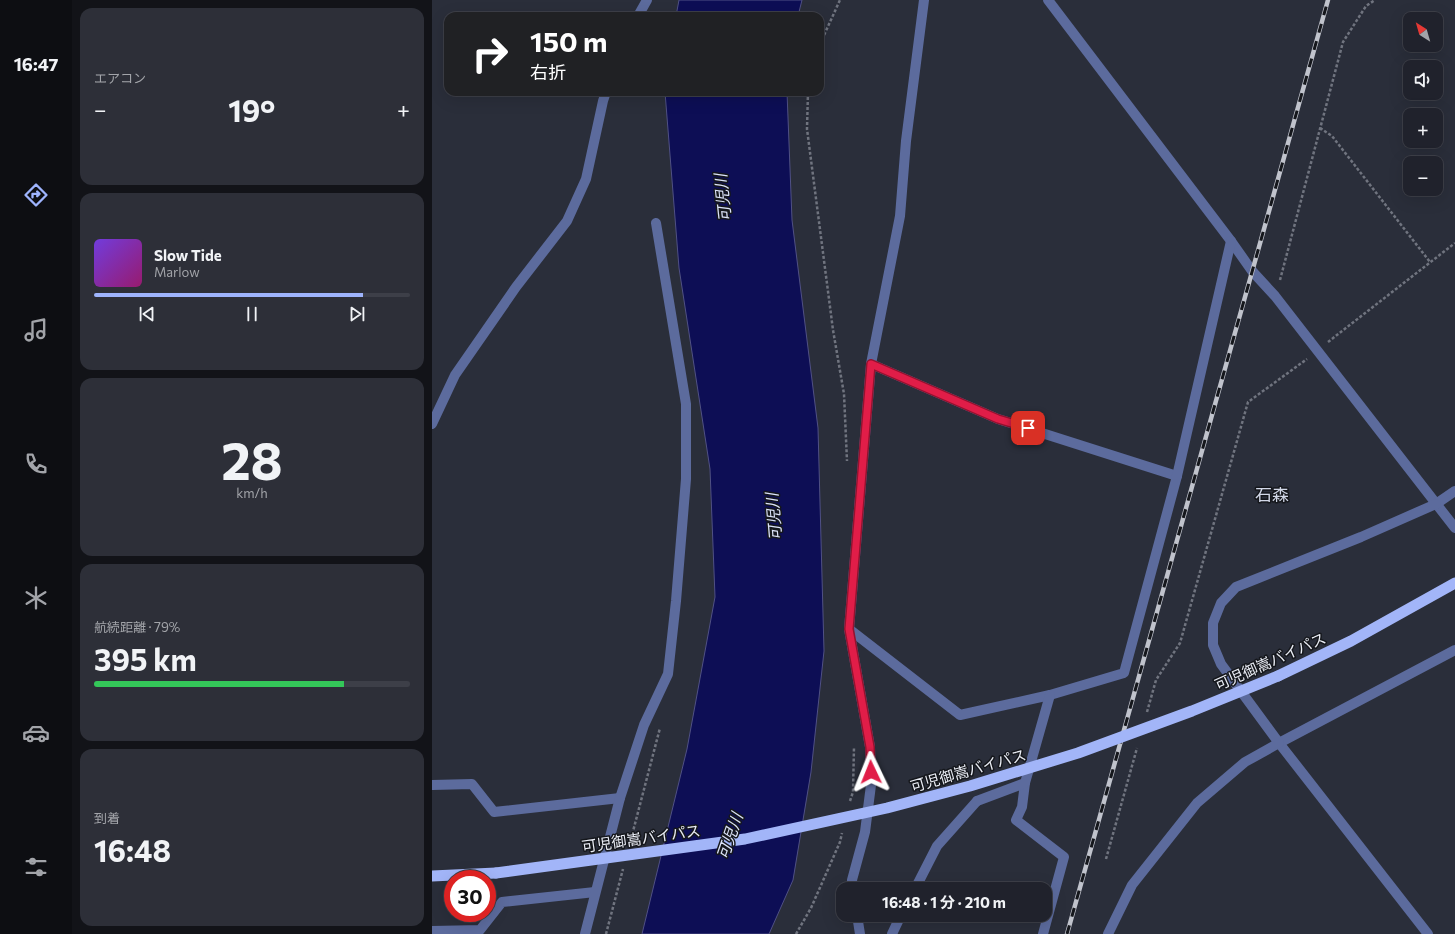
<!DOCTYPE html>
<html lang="ja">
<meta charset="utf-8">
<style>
:root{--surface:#20222c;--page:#2d2f38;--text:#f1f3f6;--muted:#a2a4a9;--line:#3d3f48;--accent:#9eb4fd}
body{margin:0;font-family:Commissioner,"Noto Sans JP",sans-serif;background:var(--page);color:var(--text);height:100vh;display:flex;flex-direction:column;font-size:15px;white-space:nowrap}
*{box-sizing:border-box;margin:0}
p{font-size:13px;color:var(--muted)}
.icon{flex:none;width:22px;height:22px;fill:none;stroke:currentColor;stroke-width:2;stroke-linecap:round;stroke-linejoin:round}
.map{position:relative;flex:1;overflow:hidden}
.side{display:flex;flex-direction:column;gap:8px;padding:8px;background:#121318;width:360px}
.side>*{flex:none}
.top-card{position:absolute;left:12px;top:12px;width:380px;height:84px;border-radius:12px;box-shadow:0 4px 16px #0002,0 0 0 1px var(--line);background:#202124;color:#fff;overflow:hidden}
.needle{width:26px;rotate:323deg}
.controls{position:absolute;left:971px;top:12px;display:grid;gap:8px}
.controls a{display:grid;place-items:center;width:40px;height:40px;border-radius:8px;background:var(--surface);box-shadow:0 4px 16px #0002,0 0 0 1px var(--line);font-size:20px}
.speed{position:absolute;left:12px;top:870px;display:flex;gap:8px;font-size:20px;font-weight:700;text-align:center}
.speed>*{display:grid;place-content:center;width:52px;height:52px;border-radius:50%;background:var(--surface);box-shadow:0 4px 16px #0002,0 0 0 1px var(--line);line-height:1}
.speed .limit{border:6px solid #d22;background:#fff;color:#111}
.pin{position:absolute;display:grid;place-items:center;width:34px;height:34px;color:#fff;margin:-17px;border-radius:8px;box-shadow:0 2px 6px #0006}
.me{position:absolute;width:44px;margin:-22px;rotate:358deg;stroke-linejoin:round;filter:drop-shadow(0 0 3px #0008)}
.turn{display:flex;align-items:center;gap:14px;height:84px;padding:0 20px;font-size:18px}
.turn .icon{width:52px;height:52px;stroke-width:2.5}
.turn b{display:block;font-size:28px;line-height:34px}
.big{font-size:30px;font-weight:700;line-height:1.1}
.side .widget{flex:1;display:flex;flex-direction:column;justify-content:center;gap:6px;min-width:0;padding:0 14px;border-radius:12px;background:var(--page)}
.side .dial{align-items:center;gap:0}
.dial b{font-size:52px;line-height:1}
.song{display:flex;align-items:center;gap:12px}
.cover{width:48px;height:48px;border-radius:6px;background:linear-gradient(135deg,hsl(260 70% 55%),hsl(320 70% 35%))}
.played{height:4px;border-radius:2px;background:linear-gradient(90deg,var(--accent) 85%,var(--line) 85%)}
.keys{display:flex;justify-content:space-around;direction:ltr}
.heat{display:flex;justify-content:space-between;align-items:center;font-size:22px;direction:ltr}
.charge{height:6px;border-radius:3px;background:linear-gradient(90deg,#34c759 79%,var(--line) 0)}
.trip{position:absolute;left:404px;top:882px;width:216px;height:40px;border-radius:12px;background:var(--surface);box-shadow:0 4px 16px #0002,0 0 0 1px var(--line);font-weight:700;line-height:40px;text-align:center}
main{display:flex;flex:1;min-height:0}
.tab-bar{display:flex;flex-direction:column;width:72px;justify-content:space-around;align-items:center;background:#0d0e12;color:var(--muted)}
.tab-bar .icon{width:28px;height:28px}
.tab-bar .current{color:var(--accent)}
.tab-bar b{font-size:18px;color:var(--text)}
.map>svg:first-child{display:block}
.water{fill:#0d0e55;stroke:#505185}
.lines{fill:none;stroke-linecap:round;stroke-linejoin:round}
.path{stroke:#70747f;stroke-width:2.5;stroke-dasharray:3 2;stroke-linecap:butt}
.service{stroke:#5c6b9d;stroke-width:10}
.minor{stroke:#5c6b9d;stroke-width:10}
.tertiary{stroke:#5c6b9d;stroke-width:10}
.trunk{stroke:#a2b5f8;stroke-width:11}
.rail-casing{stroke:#c0c3cc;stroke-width:4.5}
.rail{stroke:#15171c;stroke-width:3;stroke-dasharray:9;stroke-linecap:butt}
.trunk-bridge{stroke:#a2b5f8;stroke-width:11}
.route-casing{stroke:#92132f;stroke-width:10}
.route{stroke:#e11d48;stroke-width:7}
.labels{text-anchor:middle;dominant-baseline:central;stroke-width:3;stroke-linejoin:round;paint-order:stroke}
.street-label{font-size:15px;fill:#ebeef6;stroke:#15171c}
.water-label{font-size:16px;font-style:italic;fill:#dce3f9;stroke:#15171c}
.quarter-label{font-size:17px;fill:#d2d8e8;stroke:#15171c}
</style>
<main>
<nav class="tab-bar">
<b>16:47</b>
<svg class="icon current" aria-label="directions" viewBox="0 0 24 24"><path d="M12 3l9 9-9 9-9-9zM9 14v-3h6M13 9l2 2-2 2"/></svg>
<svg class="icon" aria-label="music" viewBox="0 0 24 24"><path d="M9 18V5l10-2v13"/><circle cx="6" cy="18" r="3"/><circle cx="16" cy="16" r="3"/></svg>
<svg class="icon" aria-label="phone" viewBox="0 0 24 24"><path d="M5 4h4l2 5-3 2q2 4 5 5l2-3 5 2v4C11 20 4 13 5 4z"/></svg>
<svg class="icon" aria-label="climate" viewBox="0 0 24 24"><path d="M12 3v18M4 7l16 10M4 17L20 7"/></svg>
<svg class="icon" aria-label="car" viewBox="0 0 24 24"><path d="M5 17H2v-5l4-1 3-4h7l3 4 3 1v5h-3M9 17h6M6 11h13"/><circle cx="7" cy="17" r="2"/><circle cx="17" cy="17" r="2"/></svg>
<svg class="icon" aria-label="filters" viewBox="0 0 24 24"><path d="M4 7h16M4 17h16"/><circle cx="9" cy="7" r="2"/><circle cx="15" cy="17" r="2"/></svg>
</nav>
<section class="side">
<div class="widget"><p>エアコン</p>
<div class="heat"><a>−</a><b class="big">19°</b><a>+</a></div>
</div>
<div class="widget">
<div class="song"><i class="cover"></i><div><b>Slow Tide</b><p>Marlow</p></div></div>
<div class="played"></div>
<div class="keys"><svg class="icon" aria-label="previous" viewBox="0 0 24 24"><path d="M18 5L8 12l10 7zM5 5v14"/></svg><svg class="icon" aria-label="pause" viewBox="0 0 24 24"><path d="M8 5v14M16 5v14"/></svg><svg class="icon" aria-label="next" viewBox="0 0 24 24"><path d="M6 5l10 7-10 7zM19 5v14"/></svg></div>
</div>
<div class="widget dial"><b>28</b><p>km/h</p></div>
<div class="widget"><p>航続距離 · 79%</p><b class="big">395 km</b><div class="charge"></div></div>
<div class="widget"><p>到着</p><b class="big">16:48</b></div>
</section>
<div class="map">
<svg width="1023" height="934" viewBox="0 0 1023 934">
<rect width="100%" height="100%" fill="#2a2e3a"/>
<g class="water">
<path d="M247 0H370L366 16H244Z"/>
<path d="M233 92H355L360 220 386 428 392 651 379 772 361 880 337 934H210L255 749 283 597 278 469 247 268Z"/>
</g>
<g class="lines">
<g class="path">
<path d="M388 44 408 0"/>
<path d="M376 92 375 129 401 330 412 394 415 461"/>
<path d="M888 128 900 136 998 262"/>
<path d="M848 280 911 42 934 6 943 0"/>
<path d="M896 342 1023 243"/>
<path d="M715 712 724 680 748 643 816 402 875 359"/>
<path d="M418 801 421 792 422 747"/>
<path d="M199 839 228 728"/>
<path d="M674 859 705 748"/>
<path d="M174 934 191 869"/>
<path d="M364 934 379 908 408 842 410 833"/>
</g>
<g class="service">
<path d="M483 889 505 846 545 801"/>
<path d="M460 934 469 915"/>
</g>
<g class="minor">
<path d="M616 0 799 241 820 271 843 296 1023 528"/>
<path d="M439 364 566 419 745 476"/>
<path d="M1004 504 1023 491"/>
<path d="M417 629 528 715 618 695 692 673 745 476 799 241"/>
<path d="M593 783 590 807 584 820 632 857 611 934"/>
<path d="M0 785 40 784 62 812 188 798"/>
<path d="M545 801 593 783 618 695"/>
<path d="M421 889 420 880 433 832 439 785 438 747 417 629 439 364 468 216 474 141 492 0"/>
<path d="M425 915 428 934"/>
<path d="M0 931 48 930 70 902 163 892"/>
<path d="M153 934 188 798 212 725 236 674 244 601 254 479V404L224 223"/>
<path d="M996 934 847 743 1023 650"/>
</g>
<g class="tertiary">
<path d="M206 16 215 0"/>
<path d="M0 424 23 375 84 287 135 221 154 179 171 101 174 92"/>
<path d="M676 934 700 885 765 803 813 762 847 743 789 664 781 645V623L789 603 804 587 929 537 1004 504"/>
</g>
<g class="trunk">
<path d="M846 676 919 641 1023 583"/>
<path d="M0 876 64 873"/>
</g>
<defs>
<path id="rail" d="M635 934 896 0"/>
</defs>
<use href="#rail" class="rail-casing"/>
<use href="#rail" class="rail"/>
<path class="trunk-bridge" d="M64 873 313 839 455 808 538 786 646 753 760 711 846 676"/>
</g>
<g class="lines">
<defs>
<path id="route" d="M439 772 438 747 417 629 439 364 566 419 596 428"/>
</defs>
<use href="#route" class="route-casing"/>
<use href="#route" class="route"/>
</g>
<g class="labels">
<g class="street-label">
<text transform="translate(838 661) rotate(-24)">可児御嵩バイパス</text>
<text transform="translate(536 770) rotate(-16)">可児御嵩バイパス</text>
<text transform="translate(209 838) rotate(-8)">可児御嵩バイパス</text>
</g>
<g class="water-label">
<text transform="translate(290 198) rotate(-96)">可児川</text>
<text transform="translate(341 517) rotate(-95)">可児川</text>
<text transform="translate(297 836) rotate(-71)">可児川</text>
</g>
<g class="quarter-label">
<text x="840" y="494">石森</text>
</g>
</g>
</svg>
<div class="controls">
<a><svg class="needle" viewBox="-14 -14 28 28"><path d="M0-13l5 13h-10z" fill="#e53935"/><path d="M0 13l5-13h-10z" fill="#a2a4a9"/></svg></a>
<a><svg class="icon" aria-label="sound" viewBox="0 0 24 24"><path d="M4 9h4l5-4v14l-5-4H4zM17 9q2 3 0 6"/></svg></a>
<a>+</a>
<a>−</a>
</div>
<div class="speed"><div class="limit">30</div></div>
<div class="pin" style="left:596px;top:428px;background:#d93025"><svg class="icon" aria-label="arrive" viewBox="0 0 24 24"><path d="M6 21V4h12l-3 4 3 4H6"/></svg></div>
<svg class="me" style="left:439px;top:772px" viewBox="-20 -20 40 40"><path d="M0-17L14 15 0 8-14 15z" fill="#e11d48" stroke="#fff" stroke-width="4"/></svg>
<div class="trip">16:48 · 1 分 · 210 m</div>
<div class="top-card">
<div class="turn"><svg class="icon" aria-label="right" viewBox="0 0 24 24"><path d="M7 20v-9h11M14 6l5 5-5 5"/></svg><div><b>150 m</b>右折</div></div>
</div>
</div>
</main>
